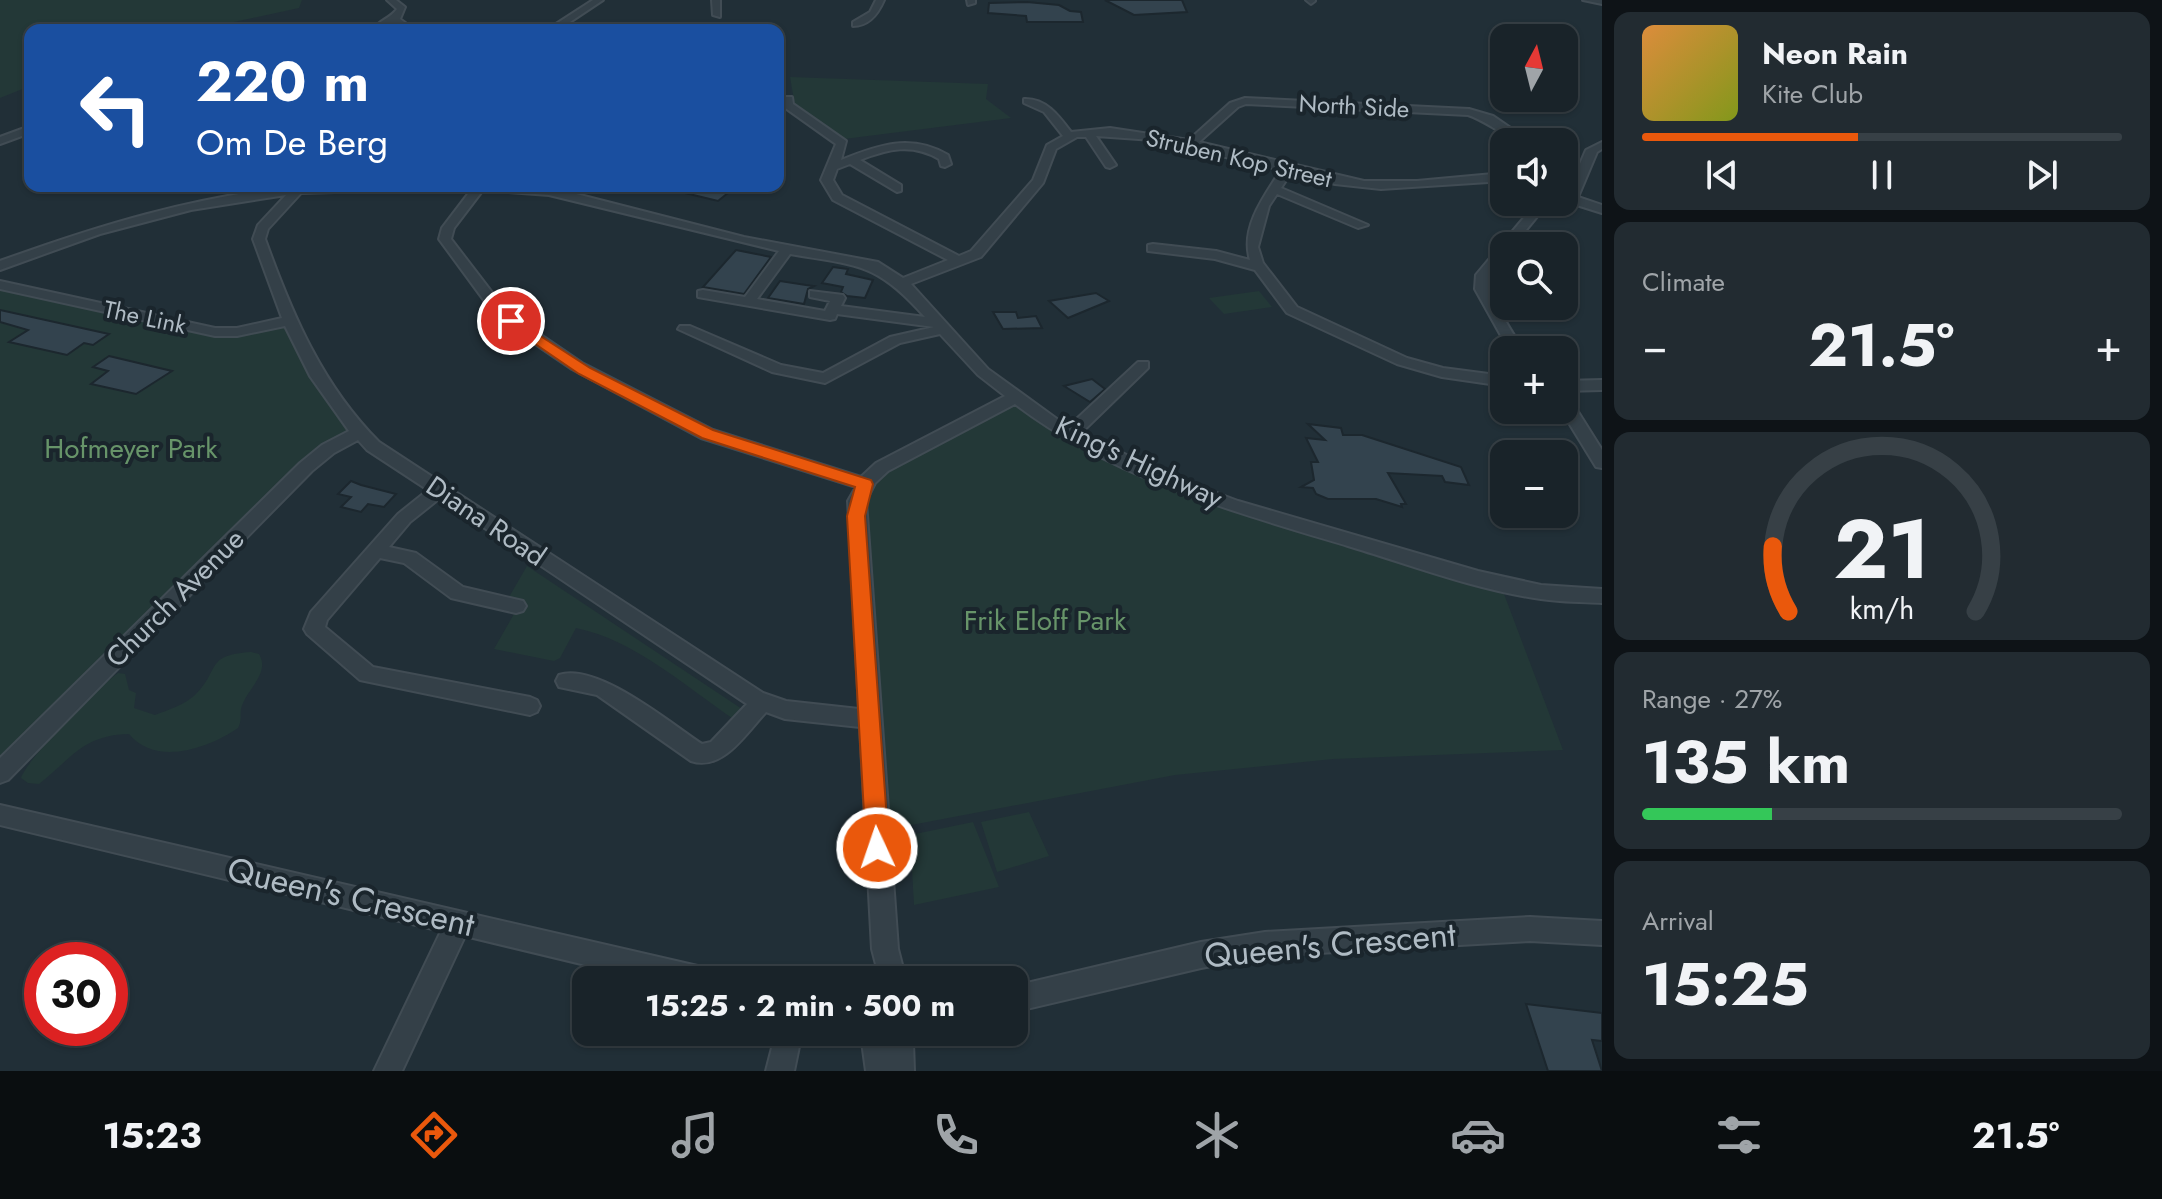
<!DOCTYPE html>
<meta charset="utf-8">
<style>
:root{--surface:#192329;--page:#222b31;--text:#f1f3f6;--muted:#9fa4a8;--line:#374046;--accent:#ea580c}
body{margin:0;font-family:Jost,sans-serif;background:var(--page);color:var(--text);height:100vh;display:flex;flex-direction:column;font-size:30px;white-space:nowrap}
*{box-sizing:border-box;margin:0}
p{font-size:26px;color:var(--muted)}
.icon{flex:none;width:44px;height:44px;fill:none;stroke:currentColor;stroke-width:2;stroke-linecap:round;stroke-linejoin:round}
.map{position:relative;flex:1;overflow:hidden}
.sheet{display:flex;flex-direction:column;gap:12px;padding:12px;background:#0e1317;width:560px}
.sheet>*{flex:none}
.banner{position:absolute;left:24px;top:24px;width:760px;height:168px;border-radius:16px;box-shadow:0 2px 6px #0004,0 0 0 2px var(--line);background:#1a4fa0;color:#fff;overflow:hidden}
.needle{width:52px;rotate:7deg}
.tools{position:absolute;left:1490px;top:24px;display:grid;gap:16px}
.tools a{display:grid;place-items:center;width:88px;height:88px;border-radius:16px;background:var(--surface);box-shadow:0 2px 6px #0004,0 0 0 2px var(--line);font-size:40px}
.speed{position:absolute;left:24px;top:942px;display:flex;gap:16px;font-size:40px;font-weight:700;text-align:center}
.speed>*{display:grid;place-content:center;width:104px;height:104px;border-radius:50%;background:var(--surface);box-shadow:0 2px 6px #0004,0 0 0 2px var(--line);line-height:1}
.speed .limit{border:12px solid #d22;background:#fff;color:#111}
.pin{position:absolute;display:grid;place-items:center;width:68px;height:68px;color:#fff;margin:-34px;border:4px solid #fff;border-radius:50%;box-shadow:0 2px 8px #0007}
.me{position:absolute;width:88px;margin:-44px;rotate:357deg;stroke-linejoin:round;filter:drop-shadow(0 0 6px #0008)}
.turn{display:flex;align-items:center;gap:28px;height:168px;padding:0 40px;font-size:36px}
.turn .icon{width:104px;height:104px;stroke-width:2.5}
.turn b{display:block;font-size:56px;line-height:68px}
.big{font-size:60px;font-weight:700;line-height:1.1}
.sheet .card{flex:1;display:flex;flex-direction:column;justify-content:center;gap:12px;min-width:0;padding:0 28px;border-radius:16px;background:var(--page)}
.sheet .dial{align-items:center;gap:0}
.dial svg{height:208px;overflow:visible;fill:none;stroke:var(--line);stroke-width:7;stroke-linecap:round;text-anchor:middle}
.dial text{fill:var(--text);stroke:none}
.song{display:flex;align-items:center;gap:24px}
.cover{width:96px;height:96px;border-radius:12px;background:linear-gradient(135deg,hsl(30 70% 55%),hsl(70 70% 35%))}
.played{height:8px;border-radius:4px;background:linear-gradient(90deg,var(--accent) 45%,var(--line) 45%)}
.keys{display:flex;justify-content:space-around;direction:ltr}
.heat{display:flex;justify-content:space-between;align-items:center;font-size:44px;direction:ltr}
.charge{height:12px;border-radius:6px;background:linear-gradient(90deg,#34c759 27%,var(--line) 0)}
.trip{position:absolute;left:572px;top:966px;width:456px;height:80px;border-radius:16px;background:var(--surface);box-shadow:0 2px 6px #0004,0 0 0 2px var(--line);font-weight:700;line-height:80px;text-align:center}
.tab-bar{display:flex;height:128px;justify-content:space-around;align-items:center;background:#0a0e10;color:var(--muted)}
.tab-bar .icon{width:56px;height:56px}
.tab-bar .selected{color:var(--accent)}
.tab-bar b{font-size:36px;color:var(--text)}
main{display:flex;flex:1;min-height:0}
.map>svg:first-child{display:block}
.green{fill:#233837}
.building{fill:#33434e;stroke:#1c272e;stroke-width:2}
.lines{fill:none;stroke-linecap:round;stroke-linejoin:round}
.minor-casing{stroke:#414c54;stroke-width:4}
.minor{fill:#344048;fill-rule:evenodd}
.route{fill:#ea580c;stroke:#983908;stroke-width:2}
.labels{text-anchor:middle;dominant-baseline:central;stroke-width:8;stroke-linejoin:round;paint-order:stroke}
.far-street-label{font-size:24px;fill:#afbbc4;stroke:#1a252c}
.park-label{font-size:28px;fill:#679469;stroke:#1a252c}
.street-label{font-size:28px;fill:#afbbc4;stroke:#1a252c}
.near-street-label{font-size:34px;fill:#afbbc4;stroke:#1a252c}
</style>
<main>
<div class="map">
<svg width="1602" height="1071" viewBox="0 0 1602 1071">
<rect width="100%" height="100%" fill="#212f37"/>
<g class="green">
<path d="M0 0H302L299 8 197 30H30V86L0 98Z"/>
<path d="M790 77 988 84 986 99 1011 118 844 139 795 106Z"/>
<path d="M0 288 229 333 290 321 359 433 315 453 0 763Z"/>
<path d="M1259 291 1272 307 1224 314 1209 298Z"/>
<path d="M1017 403 1059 435 1187 495 1504 594 1563 750 1333 759 1175 775 885 830 863 508 880 476Z"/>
<path d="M527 566 745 711 735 720C686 687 635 640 576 628L560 658 554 661 494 649 522 600 509 597Z"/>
<path d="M251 652 259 654C271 674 245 690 241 709 240 717 242 720 238 728 209 748 156 767 129 734 83 735 72 758 39 784L28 783 21 778C27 759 99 686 118 673L125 674 129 690 136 693 134 708 155 715C168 710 184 705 195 695 221 670 204 655 251 652Z"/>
<path d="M1029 812 1049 856 997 872 981 822Z"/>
<path d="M973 822 999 887 914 905 910 835Z"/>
</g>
<g class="building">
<path d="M1105 0H1182L1187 12 1134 15Z"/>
<path d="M1027 2 1059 5 1070 11 1081 12 1083 22H1027L1026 16 988 13 989 3Z"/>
<path d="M694 186H702L728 193 718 201 685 193Z"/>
<path d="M736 250 771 257 744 294 703 287Z"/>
<path d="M833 267 848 269 846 274 873 280 865 298 847 296 841 292 843 287 822 283Z"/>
<path d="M780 281 806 285 814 286 808 289 804 304 768 298Z"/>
<path d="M1096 293 1109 301 1068 318 1049 301Z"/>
<path d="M0 310 109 334 93 345 84 343 67 355 9 342 28 330 0 322Z"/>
<path d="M993 312H1016L1018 318 1036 316 1042 328 1003 329Z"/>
<path d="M109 356 172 371 136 394 91 384 108 371 93 367Z"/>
<path d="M1092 379 1105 389 1090 402 1064 386Z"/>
<path d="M1308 424 1341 428 1343 435H1362L1461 467 1469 485 1445 482 1442 476 1388 473 1406 504H1401L1402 507 1376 499H1328L1316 494 1313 488 1301 487 1314 480 1311 462H1318L1306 438 1325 440Z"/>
<path d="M351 481 361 485 396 494 384 507 368 504 361 512 341 507 351 497 338 494Z"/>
<path d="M1526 1004 1602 1013V1041L1592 1040 1602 1071H1548Z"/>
</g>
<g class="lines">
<defs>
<g id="minor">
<path d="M387 0H396L405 7 400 19 415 30H404L393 22 385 25 383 30H373C380 19 390 19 397 9Z"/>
<path d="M593 0H603L558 30H459L454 27 459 24H556Z"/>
<path d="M712 0H720V17L713 15Z"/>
<path d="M876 0H884C878 14 869 26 853 26V22L870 12Z"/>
<path d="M967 0H975V3L968 5Z"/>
<path d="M1306 0H1315V1L1311 4Z"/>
<path d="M1583 0H1602V4Z"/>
<path d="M784 97H792L793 104 846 141 841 160C878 145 911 133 948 155L951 164 945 167 941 166 939 159C912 143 888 149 860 160L901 185V191L897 192 850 164 837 169 833 180 842 195 959 256 971 251 1033 180 1047 145 1063 136 1044 112 1024 103V99C1046 98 1059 116 1071 132L1110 128 1189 140 1230 103 1245 98 1469 109 1493 116 1531 142C1508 142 1490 122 1468 115L1246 104 1238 107 1199 142 1364 181H1417L1504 173V181L1381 189 1335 184 1291 173 1281 188 1368 225 1358 228 1277 194 1269 206 1258 247 1263 263 1297 307 1407 358 1443 368 1504 376V386L1442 377 1397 364 1287 313 1255 270 1215 259 1148 251V245L1153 244 1216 251 1250 260C1240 228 1264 196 1281 170L1153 140 1096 136 1116 165 1110 168 1106 167 1086 137H1077L1056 149 1043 183 981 257 911 284 988 369 1068 427 1138 362H1148V368L1081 433 1166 474 1238 501 1478 571 1541 585 1602 589V603C1582 602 1561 602 1541 599 1476 590 1411 565 1348 546 1232 511 1112 478 1015 404L888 471 875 483 866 501 898 949 906 980H880L872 949 860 727 785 719 766 712C747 732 723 772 691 761L597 695 559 687 556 681 559 675C597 662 670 723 702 744L711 742 747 704 440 498 410 522 389 547 416 553 463 587 523 601 526 606 523 611 516 613 451 598 404 563 380 558 327 620 325 627 373 667 530 697 537 700 540 706 537 712 530 715 360 680 307 634 304 629 311 612 398 514 428 490 367 450 358 440 334 453 312 471 8 780 0 783V758L300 463 322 445 349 431 310 376 285 326 237 336H215L0 289V281L215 328H237L282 318 253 239 258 225 286 195 191 210 100 234 0 270V261C97 226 194 196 298 186 334 183 372 186 409 186L403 190 301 193 268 229 265 239C292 314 322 385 379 442L763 693 786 701 859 709 848 501 856 487 701 438 572 369 497 318 439 239 442 228 471 190H421L415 186 549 187 744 237 878 262 903 278 948 260 833 200 821 180 836 144 784 107ZM483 190 549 195 779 251 745 297 703 290 698 291V297L830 320 835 319 837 314 934 327 890 337 823 373 781 365 690 326H680L678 329 772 372 825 383 900 343 940 334 978 375 1005 396 876 463 861 477 713 430 582 363 507 312 451 239 454 228ZM790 254C859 266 876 262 925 317L841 306 845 298 843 295 810 291V297L830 301 825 311 757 299Z"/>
<path d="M30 126V133L0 144V137Z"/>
<path d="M1602 142V149L1597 152 1578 197 1602 205V213L1564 201V193L1567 194 1586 150Z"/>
<path d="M1537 202H1549L1513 246H1504C1504 261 1496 262 1491 274 1483 291 1514 334 1523 350H1509L1475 289 1476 275Z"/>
<path d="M1602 380V390L1564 391V381Z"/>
<path d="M1564 397 1570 399 1602 450V468L1596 467 1561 410H1564Z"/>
<path d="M0 805 702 967 711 971 715 980H648L465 936 402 1071H374L441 931 0 825Z"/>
<path d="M1530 917 1602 921V945L1530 941 1265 956 1201 968 1014 1012V986L1201 942 1265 932Z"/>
<path d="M776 1032H802L794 1071H766Z"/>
<path d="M857 1032H918L913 1042 914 1071H866L862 1042Z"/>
</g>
</defs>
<use href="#minor" class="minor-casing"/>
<use href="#minor" class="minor"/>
</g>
<path class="route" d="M511 317 590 368 713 430 871 480 873 484 865 516 889 848 886 856 877 859 869 856 866 848 847 516 855 487 702 438 579 374 506 324V318Z"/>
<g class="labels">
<g class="far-street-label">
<text transform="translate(1354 106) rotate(3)">North Side</text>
<text transform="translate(1239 158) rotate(13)">Struben Kop Street</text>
<text transform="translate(145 317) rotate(12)">The Link</text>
</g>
<g class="park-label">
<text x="131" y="448">Hofmeyer Park</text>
<text x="1045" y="620">Frik Eloff Park</text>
</g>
<g class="street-label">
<text transform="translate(1139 462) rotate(25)">King's Highway</text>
<text transform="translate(486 521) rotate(34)">Diana Road</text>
<text transform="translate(175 598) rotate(-45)">Church Avenue</text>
</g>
<g class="near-street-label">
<text transform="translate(351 897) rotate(13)">Queen's Crescent</text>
<text transform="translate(1330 945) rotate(-5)">Queen's Crescent</text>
</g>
</g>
</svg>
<div class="tools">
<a><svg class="needle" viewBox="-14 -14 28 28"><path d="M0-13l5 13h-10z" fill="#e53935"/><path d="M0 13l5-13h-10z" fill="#9fa4a8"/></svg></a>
<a><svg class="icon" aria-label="sound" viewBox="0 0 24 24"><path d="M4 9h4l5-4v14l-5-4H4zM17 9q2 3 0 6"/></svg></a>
<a><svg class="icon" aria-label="search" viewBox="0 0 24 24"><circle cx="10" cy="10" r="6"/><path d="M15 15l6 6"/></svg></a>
<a>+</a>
<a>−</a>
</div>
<div class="speed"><div class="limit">30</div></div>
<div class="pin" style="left:511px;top:321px;background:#d93025"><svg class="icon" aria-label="arrive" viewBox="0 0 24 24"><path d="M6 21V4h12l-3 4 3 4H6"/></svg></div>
<svg class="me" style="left:877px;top:848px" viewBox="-20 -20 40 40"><circle r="17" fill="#ea580c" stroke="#fff" stroke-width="3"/><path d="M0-11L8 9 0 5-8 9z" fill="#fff"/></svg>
<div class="trip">15:25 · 2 min · 500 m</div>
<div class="banner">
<div class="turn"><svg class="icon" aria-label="left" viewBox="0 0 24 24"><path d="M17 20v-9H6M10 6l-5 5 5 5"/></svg><div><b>220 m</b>Om De Berg</div></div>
</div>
</div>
<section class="sheet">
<div class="card">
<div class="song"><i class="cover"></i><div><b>Neon Rain</b><p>Kite Club</p></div></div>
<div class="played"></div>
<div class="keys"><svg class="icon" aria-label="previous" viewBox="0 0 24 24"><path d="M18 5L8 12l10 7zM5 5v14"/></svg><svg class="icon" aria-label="pause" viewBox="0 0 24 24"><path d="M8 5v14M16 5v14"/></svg><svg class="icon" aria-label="next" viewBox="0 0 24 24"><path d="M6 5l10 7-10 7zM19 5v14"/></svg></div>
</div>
<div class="card"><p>Climate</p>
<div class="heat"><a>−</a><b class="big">21.5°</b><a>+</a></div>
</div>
<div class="card dial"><svg viewBox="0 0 100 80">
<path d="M14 69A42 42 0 1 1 86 69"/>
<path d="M14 69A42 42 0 0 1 8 44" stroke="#ea580c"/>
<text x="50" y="56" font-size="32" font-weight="700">21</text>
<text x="50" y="72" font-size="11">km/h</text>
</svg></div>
<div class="card"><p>Range · 27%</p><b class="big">135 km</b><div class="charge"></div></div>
<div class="card"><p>Arrival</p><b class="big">15:25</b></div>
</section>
</main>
<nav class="tab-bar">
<b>15:23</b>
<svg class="icon selected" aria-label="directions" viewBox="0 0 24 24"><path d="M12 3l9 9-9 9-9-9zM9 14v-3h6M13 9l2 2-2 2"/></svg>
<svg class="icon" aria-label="music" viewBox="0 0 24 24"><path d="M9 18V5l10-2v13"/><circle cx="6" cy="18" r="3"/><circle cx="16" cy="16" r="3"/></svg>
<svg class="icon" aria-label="phone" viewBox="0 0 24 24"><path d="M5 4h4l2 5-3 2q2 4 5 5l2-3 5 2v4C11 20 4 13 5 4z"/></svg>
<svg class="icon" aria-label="climate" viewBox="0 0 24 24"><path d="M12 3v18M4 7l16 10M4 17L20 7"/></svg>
<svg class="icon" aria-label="car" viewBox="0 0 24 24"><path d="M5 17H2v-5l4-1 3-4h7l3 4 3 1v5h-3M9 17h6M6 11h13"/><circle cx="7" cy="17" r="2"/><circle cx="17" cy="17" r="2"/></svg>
<svg class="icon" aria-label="filters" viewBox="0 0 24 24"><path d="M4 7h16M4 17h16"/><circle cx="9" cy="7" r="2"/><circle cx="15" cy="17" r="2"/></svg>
<b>21.5°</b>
</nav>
